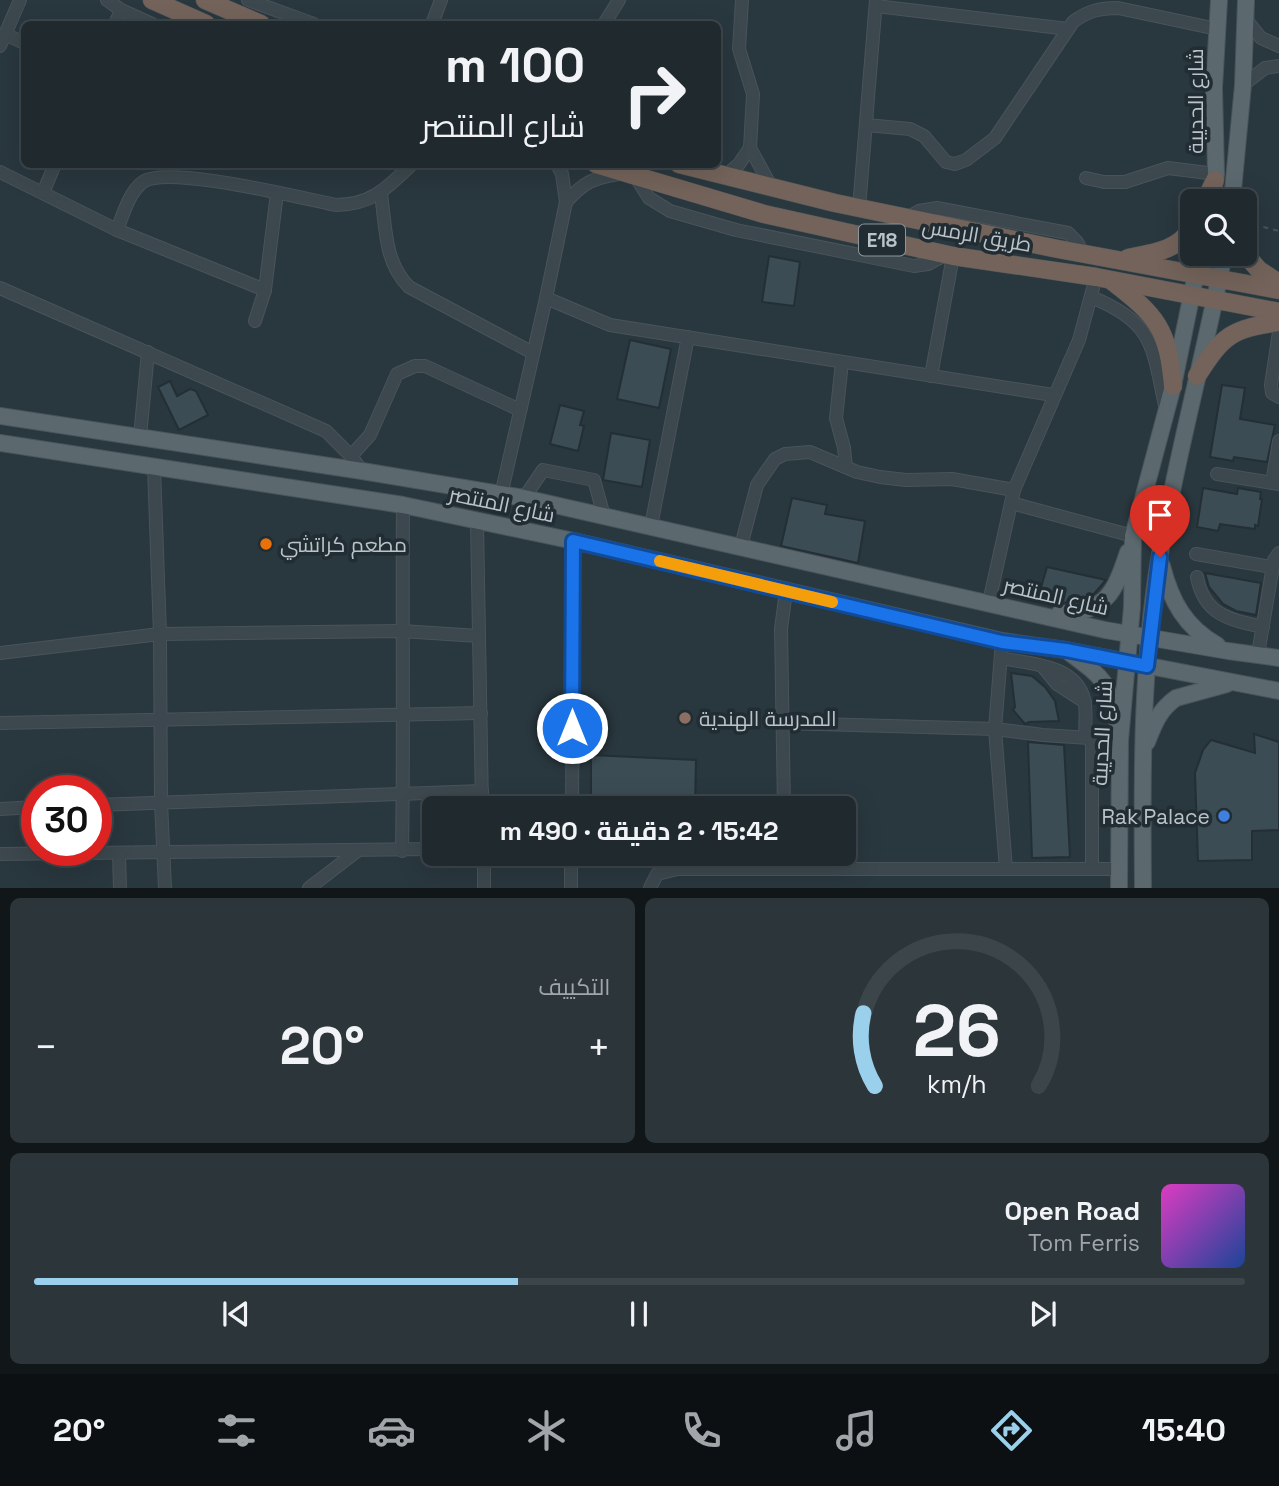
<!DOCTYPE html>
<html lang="ar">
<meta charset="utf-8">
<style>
:root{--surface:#1f292e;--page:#2c353a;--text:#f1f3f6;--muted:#a1a6aa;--line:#3c454a;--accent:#9ad0ec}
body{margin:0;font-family:"Space Grotesk",Cairo,sans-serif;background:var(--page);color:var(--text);direction:rtl;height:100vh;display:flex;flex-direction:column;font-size:26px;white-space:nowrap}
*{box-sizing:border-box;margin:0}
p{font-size:23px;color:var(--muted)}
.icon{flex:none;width:38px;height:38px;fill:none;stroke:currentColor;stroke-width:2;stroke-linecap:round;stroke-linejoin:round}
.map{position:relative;height:888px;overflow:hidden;direction:ltr}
.sheet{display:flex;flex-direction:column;gap:10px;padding:10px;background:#111719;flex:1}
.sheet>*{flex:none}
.guide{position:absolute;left:21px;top:21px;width:700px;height:147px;border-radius:10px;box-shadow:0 7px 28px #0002,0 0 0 2px var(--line);direction:rtl;background:#1f292e;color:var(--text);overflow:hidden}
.fabs{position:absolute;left:1180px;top:189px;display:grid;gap:14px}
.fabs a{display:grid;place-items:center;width:77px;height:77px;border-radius:10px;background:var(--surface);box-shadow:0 7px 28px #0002,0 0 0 2px var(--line);font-size:35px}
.speed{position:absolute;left:21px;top:775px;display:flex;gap:14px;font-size:35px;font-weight:700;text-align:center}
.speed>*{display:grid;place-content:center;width:91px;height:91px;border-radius:50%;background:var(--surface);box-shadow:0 7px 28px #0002,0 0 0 2px var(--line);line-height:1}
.speed .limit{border:10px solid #d22;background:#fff;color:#111}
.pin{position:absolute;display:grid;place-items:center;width:60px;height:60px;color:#fff;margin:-72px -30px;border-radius:50% 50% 50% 0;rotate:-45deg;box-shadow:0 0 7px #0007}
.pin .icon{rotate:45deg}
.me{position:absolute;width:77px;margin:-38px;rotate:0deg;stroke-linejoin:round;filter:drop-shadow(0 0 5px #0008)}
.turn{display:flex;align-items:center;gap:24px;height:147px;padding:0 21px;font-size:32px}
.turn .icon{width:91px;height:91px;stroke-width:2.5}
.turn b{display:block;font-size:49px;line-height:60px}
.big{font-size:52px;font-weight:700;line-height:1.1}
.sheet .card{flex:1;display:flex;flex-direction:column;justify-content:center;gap:10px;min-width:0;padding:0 24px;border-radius:10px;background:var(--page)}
.sheet .dial{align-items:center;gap:0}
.dial svg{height:182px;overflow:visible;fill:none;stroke:var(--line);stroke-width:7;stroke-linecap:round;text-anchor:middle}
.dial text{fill:var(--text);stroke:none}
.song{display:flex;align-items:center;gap:21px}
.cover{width:84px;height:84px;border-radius:10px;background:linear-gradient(135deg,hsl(310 70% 55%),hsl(220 70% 35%))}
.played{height:7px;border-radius:4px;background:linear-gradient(90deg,var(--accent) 40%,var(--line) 40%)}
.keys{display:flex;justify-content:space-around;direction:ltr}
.heat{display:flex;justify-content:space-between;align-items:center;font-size:38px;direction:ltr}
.sheet .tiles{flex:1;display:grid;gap:10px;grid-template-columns:1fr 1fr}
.card:last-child{grid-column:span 2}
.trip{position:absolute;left:422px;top:796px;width:434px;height:70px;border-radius:10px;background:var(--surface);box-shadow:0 7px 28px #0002,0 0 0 2px var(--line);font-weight:700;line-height:70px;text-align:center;direction:rtl}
.tab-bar{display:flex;height:112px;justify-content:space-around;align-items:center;background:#0c1012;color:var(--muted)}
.tab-bar .icon{width:49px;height:49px}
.tab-bar .current{color:var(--accent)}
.tab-bar b{font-size:32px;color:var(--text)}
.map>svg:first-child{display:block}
.building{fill:#3b4c54;stroke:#232f35;stroke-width:2}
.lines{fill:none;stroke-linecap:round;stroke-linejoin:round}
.minor-casing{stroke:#49545a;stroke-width:14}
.major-casing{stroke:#49545a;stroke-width:18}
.highway-casing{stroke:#475359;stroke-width:19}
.path{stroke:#445753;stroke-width:2;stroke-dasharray:5 5;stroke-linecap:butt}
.minor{stroke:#3c484e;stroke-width:12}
.major{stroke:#5b686e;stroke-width:16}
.highway{stroke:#73635a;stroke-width:18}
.route-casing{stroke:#114b97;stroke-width:18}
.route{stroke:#1a73e8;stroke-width:12}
.slow{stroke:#f59e0b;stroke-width:12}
.food-dot{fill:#e8710a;stroke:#212d33;stroke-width:2.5}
.education-dot{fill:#8d6e63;stroke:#212d33;stroke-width:2.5}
.shop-dot{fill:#3f7fe0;stroke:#212d33;stroke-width:2.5}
.labels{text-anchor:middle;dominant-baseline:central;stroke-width:7;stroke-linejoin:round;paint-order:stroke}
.shield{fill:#212d33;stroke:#8b969c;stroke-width:2}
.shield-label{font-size:19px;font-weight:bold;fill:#b9c3c9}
.street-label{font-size:21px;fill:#b9c3c9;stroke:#212d33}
.poi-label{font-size:21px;fill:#b9c3c9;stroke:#212d33;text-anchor:start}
</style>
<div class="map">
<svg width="1279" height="888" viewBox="0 0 1279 888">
<rect width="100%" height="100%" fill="#29373e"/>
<g class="building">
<path d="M769 256 800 262 794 306 762 302Z"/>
<path d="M630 340 671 349 659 408 617 399Z"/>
<path d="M170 381 177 396 190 389 196 391 208 415 179 430 158 387Z"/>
<path d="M1222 385 1245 388 1240 419 1275 425 1267 462 1234 457 1233 461 1210 457Z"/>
<path d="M560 405 584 411 580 425 584 426 578 451 550 444Z"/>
<path d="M611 433 650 440 642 487 603 480Z"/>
<path d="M1203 488 1237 494 1238 488 1261 492 1260 499H1262L1258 526 1255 525V529L1220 524 1218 531 1197 527Z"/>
<path d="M792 498 827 505 825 514 865 521 858 563 781 546Z"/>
<path d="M1047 567 1106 580 1093 595 1073 602 1060 603 1038 598Z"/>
<path d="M1205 573 1261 583 1256 615 1236 611 1223 604 1209 587Z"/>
<path d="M1011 673 1032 676 1045 687 1055 701 1059 721 1029 722 1025 724 1013 710 1015 707Z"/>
<path d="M1254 734 1279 742V830L1252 831V860L1198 861 1195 773 1203 750 1211 740 1255 753Z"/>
<path d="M1028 742 1064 745 1070 857 1032 858Z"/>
<path d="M591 755 696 760 695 808H591Z"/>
<path d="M591 854H693V860L663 863 591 865Z"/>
</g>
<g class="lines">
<defs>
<g id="minor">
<path d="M107 0 121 10 152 24"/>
<path d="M248 0 314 24"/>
<path d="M742 0 739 49 753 94 750 148 772 188"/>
<path d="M876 6 1068 29"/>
<path d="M1245 18 1261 38 1279 46"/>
<path d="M115 24 121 10"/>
<path d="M432 24 441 0"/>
<path d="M604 24 619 0"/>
<path d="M5 34 24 43"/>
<path d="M0 46 20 0"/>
<path d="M1243 85 1265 68 1279 66"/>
<path d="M866 125 910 129 924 136 946 162 955 164 966 160 995 138 1073 22C1087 11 1100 8 1118 8L1217 29"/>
<path d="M0 172 117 230 265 290"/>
<path d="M635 176 649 198 670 211 736 230 914 266 928 264 947 254"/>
<path d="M724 177 739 164 750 148"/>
<path d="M1086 178 1104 182H1125L1168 168 1216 174"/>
<path d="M43 193 55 164"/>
<path d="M381 194C386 228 384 262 409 287L533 353"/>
<path d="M566 202C584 182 593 178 619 174"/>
<path d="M859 208 876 0"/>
<path d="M907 218 919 211 937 208 1068 233 1077 242 1083 253"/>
<path d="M117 230C123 215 129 192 143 182 168 165 301 198 336 205 372 205 388 187 412 164"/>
<path d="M0 288 326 431 351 456 362 471"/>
<path d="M1091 297C1156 323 1152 348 1166 410"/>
<path d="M546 298 610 325 1053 395"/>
<path d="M255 321 265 290 277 193"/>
<path d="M1279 332 1271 385 1272 393 1279 397"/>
<path d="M842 362 836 418 844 448 846 467"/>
<path d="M931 376 953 256"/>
<path d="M140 437 148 352"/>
<path d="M351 456 370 435 397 374 415 366H425L520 410"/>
<path d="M154 467 160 634 161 803 165 888"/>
<path d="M1217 474 1279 484"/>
<path d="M1272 483 1279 441"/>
<path d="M501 495 546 298 566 202 562 174 557 164"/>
<path d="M524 498 543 470 594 480 604 516"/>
<path d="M1011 503 1133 536"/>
<path d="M477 520 482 808"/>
<path d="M651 526 688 337"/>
<path d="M741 546 757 485 775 459 785 454 810 452 857 472 880 477 906 480 952 479 1014 490"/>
<path d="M1196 554 1272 567"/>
<path d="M1197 577C1204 615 1230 620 1263 627"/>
<path d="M989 602 1014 490 1079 340 1096 277"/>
<path d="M1002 641 995 729 1006 869"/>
<path d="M0 653 160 634 401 631 479 636"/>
<path d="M1258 654 1274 560 1279 553"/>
<path d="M1001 658C1029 664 1075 664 1084 699 1087 710 1085 725 1085 737"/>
<path d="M1043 667 1057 684 1085 702"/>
<path d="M0 723 481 713"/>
<path d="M782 723 995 729 1043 735 1120 740"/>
<path d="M96 805 482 791"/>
<path d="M572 808 574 541"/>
<path d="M784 808 781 629 786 591"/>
<path d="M0 809 37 807"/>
<path d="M402 851C404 735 402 620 403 505"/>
<path d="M0 854 434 849"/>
<path d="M119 854 120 888"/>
<path d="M484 854V888"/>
<path d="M784 854 785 869"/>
<path d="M1092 869V738"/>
<path d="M309 888 356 852"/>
<path d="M571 888V854"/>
<path d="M650 888 657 874 678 869H1118"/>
</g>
<g id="major">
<path d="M1213 193 1216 174 1214 88 1219 0"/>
<path d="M1232 201 1243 85 1246 0"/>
<path d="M0 416 362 471 524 498 1105 630 1228 651 1279 658"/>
<path d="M0 443 403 505 574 541 1002 641 1066 650 1279 691"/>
<path d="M1162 566C1171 601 1185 627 1217 645"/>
<path d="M1059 614C1107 611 1114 594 1128 552"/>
<path d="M1070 653C1102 677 1109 681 1117 721"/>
<path d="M1147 742C1154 724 1159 710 1176 698L1227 684"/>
<path d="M1119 888 1120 740 1132 607 1133 536 1173 386 1200 254"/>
<path d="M1143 888C1142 776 1141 665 1160 554 1177 453 1205 354 1224 254"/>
</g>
<g id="highway">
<path d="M152 0 206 24"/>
<path d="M205 0 261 24"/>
<path d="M596 164 764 214 953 256 1096 277 1279 312"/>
<path d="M679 164 835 203 1058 249 1279 290"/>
<path d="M1205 201 1215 180"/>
<path d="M1244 253 1259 270 1279 283"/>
<path d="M1128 258C1153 253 1177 251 1192 228"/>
<path d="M1113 282C1157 316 1168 329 1173 386"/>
<path d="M1197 376C1223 335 1231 329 1279 322"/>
</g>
</defs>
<use href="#minor" class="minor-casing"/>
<use href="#major" class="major-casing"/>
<use href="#highway" class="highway-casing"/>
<path class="path" d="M1244 222 1279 231"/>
<use href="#minor" class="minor"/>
<use href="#major" class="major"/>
<use href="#highway" class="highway"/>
</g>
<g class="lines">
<defs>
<path id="route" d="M572 728 573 541 1002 642 1066 650 1147 666 1160 557"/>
</defs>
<use href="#route" class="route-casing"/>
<use href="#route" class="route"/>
<path class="slow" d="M660 561 832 602"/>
</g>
<circle class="food-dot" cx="266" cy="544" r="7"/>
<circle class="education-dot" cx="685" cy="718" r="7"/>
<circle class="shop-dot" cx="1224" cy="816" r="7"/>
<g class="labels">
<rect class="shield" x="859" y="224.5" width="46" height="31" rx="5"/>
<g class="shield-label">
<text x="882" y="240">E18</text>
</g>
<g class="street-label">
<text transform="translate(1195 101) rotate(-90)">شارع الحديبة</text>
<text transform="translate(977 235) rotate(10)">طريق الرمس</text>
<text transform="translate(502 504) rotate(12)">شارع المنتصر</text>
<text transform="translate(1056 596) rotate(13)">شارع المنتصر</text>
<text transform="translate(1102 733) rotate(-87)">شارع الحديبة</text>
</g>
<g class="poi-label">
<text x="280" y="544">مطعم كراتشي</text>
<text x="699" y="718">المدرسة الهندية</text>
<text x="1210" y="816" text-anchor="end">Rak Palace</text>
</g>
</g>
</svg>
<div class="fabs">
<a><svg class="icon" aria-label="search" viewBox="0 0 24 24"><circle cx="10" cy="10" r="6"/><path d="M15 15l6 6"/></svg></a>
</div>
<div class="speed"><div class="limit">30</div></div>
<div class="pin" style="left:1160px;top:557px;background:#d93025"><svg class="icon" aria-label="arrive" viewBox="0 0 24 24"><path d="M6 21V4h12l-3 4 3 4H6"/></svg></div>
<svg class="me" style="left:572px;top:728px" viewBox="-20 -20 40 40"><circle r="17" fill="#1a73e8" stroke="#fff" stroke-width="3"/><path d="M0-11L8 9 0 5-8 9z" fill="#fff"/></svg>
<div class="trip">15:42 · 2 دقيقة · 490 m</div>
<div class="guide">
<div class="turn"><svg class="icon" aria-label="right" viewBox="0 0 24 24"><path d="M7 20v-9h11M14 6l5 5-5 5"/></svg><div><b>100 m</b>شارع المنتصر</div></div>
</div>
</div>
<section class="sheet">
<div class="tiles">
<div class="card dial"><svg viewBox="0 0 100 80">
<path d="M14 69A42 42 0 1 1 86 69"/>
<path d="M14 69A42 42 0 0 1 9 37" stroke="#9ad0ec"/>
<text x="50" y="56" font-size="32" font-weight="700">26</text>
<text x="50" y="72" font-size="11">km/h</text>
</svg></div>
<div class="card"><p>التكييف</p>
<div class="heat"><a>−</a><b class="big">20°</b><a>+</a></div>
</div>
<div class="card">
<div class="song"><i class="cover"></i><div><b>Open Road</b><p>Tom Ferris</p></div></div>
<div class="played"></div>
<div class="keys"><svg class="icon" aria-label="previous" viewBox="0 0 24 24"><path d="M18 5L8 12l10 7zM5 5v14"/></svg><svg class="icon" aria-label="pause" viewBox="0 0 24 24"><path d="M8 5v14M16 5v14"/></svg><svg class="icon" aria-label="next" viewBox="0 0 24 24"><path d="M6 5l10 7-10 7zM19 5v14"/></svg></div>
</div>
</div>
</section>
<nav class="tab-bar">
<b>15:40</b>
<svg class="icon current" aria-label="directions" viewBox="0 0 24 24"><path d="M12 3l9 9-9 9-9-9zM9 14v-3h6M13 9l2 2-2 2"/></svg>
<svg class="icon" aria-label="music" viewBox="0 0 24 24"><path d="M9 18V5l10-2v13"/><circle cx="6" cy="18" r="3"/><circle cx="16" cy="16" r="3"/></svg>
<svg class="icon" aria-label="phone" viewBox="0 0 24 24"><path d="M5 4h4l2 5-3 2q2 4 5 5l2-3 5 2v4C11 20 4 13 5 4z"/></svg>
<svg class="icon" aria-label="climate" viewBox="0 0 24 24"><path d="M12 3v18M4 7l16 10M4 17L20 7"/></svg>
<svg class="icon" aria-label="car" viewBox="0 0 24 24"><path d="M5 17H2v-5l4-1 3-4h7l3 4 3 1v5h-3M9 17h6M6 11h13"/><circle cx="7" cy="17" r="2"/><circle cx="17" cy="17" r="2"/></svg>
<svg class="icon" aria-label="filters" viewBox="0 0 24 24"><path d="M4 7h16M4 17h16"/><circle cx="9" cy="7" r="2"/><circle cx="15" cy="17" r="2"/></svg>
<b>20°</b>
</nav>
